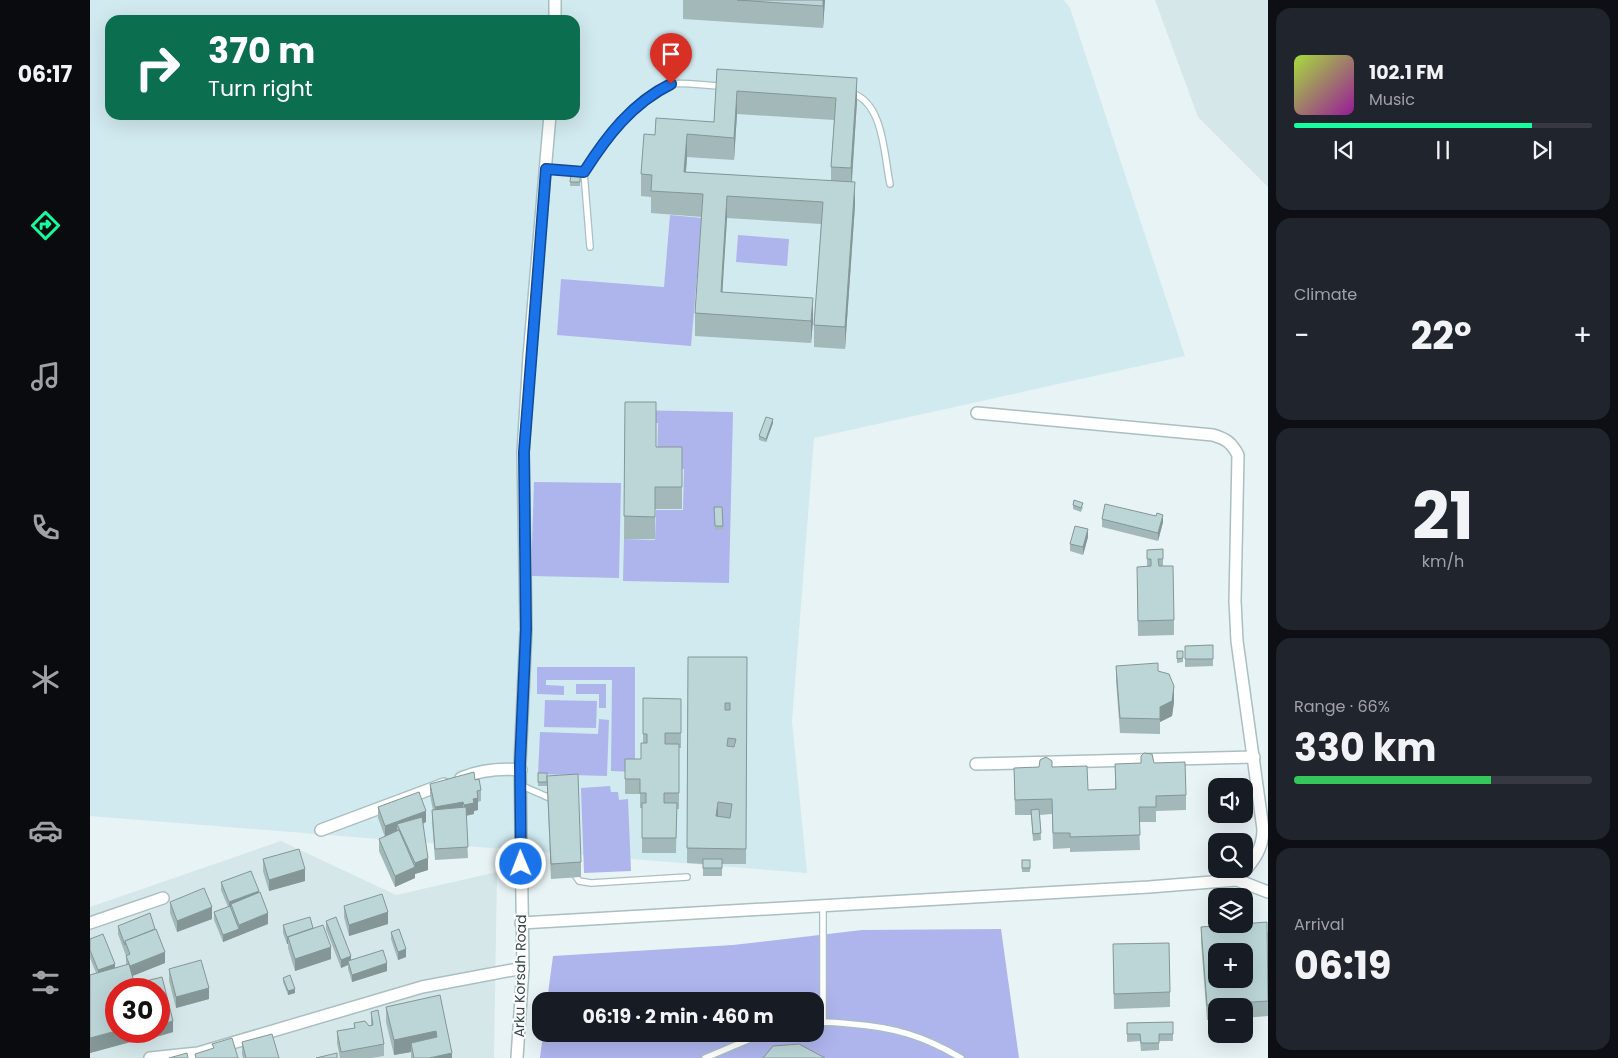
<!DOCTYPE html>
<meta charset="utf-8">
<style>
:root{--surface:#171b24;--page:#20242c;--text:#f1f3f6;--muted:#9ea1a6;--line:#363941;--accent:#15ff9e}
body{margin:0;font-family:Poppins,sans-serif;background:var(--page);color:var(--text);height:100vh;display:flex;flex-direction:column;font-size:19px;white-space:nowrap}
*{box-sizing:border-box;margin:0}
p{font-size:16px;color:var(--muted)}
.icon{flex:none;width:28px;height:28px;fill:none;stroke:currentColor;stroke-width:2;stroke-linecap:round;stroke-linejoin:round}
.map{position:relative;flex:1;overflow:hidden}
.side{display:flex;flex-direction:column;gap:8px;padding:8px;background:#0d0f14;width:350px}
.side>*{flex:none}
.top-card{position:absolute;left:15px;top:15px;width:475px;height:105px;border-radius:15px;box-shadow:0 5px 20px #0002;background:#0b6e4f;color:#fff;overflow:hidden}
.fabs{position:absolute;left:1118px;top:778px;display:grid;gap:10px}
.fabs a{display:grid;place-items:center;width:45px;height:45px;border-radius:10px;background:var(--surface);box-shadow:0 5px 20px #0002;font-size:25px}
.speed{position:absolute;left:15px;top:978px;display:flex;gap:10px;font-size:25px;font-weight:700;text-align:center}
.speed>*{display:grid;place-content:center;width:65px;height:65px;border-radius:50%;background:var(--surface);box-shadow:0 5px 20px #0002;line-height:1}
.speed .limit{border:8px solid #d22;background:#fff;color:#111}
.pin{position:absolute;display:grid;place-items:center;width:42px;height:42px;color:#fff;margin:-51px -21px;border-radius:50% 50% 50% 0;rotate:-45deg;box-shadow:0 0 5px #0007}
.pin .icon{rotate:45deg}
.me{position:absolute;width:55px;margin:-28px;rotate:359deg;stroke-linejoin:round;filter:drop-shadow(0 0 4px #0008)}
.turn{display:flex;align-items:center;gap:18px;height:105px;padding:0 20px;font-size:22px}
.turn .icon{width:65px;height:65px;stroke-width:2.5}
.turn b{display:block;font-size:35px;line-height:42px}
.big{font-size:38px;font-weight:700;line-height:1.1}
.side .card{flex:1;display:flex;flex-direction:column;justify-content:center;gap:8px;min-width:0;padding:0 18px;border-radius:15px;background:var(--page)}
.side .dial{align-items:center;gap:0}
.dial b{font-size:65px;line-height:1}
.song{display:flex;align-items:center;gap:15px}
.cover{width:60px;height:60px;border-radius:8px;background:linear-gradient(135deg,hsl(80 70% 55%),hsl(300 70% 35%))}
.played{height:5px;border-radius:2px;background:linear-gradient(90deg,var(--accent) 80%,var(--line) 80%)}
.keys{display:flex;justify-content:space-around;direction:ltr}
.heat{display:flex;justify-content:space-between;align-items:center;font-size:28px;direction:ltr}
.charge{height:8px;border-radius:4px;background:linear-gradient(90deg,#34c759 66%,var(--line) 0)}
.trip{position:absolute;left:442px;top:992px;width:292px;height:50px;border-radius:15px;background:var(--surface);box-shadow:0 5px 20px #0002;font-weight:700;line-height:50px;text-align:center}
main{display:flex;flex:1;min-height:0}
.dock{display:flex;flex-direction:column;width:90px;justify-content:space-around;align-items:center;background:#090b0e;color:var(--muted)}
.dock .icon{width:35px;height:35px}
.dock .on{color:var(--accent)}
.dock b{font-size:22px;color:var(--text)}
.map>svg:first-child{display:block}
.residential{fill:#d5e7e9;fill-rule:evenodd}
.education{fill:#d1eaef;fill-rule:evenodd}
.green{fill:#aeb5ec}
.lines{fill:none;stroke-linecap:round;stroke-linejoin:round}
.service-casing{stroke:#aabfc1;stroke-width:8}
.minor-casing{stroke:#aabfc1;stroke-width:14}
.service{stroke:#fff;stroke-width:5.5}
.minor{stroke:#fff;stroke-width:11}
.wall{fill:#a2b8b9;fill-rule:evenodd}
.shaded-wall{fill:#849696}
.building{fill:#bcd6d7;stroke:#849696;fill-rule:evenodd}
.route-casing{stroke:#114b97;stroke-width:12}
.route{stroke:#1a73e8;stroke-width:9}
.labels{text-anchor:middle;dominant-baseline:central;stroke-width:4;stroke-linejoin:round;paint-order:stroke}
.street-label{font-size:14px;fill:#364849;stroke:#fff}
</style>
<main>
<nav class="dock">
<b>06:17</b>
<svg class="icon on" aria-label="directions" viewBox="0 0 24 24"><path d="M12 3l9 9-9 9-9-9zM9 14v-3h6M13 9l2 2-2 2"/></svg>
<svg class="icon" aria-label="music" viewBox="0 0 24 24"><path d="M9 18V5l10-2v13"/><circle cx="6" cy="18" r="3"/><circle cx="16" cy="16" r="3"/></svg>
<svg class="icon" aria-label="phone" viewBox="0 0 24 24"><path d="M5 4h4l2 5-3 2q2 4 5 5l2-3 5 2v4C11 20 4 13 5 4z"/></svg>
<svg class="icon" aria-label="climate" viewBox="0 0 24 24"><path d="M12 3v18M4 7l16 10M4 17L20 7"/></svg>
<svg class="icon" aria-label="car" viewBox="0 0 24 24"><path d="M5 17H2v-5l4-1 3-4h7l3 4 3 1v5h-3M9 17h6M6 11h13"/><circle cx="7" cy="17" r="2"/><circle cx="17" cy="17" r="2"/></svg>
<svg class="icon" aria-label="filters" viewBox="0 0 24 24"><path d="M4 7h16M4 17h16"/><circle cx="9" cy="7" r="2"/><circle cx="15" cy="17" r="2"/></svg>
</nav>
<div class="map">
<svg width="1178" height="1058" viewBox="0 0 1178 1058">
<rect width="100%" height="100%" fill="#e8f3f5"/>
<g class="residential">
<path d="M1065 0H1178V187L1108 117Z"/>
<path d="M191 841 306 895 407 872 404 1058H0V907ZM26 989H69V1031H26Z"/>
</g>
<path class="education" d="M0 0H974L980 8 1095 356 724 438 702 721 717 873 0 816ZM20 20H485V115H20Z"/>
<g class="green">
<path d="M580 215 612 218 601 346 467 335 471 279 574 287Z"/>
<path d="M648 235 699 239 697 266 646 262Z"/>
<path d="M538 410 643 412 639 583 533 581 534 539 565 540 566 510H593L594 469 567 468 568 423 537 422Z"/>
<path d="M444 482 531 483 529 578 441 576Z"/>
<path d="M447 667H545V772L521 771 522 680H456V685L474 686V695L447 694Z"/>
<path d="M486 684H516V708H509V694H486Z"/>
<path d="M455 700 507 701 506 728 454 727Z"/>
<path d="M509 719 519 720 517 776 448 774 450 732 508 734Z"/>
<path d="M520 786 521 792H528L529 800 538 799 541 871 494 873 491 788Z"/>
<path d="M911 929 929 1058H450L453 1034H726V1001H457L463 956 643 945 772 930Z"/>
</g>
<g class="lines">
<defs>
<g id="service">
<path d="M761 93C794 102 794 156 800 184"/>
<path d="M456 169 494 172C512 144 547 92 581 84 594 82 618 86 632 86"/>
<path d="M494 172 500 247"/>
<path d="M430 785 462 799"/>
<path d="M483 872 489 881 501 883 597 877"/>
<path d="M733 905V1022"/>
<path d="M726 1023C738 1021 749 1023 761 1024 803 1027 834 1036 871 1058"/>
<path d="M615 1058 672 1034"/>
</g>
<g id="minor">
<path d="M465 20V0"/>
<path d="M887 413 1123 435C1136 439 1141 442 1148 455L1145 601 1147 641 1173 829C1173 852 1161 863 1147 880"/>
<path d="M886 764 1164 757"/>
<path d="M371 778C391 770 409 768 431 770"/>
<path d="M231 830 354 784"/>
<path d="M0 923 73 898"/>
<path d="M431 923 1059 887 1147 880 1178 892"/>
<path d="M60 1058 108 1053 332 987 433 968"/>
<path d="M427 1058 433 968 430 764 436 629 433 452 439 356 460 115"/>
</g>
</defs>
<use href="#service" class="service-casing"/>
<use href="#minor" class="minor-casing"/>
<use href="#service" class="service"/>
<use href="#minor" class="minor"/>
</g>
<g class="wall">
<path d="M593 0H735L733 28 593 19Z"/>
<path d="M627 69 767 101 762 182 765 205 755 349 724 347V325L731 224 637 218 632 293 723 321 721 343 605 336V313L612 217 561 213V197L551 196V174L565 135 624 122ZM647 114 744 120 741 167V181L596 172 597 157 644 160Z"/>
<path d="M481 173H490V186H480Z"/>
<path d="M535 402 566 447H592V509H565V539H534Z"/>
<path d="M683 423 676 442 669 440V436Z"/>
<path d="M983 505 993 507 991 512 983 509Z"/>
<path d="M624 507H632L633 529 625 530Z"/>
<path d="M1012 519 1073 522 1068 541 1012 527Z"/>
<path d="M998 537 993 555 980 551V544Z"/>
<path d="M1073 549V566L1084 620V635L1048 636 1047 582 1057 566V550Z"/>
<path d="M1123 645V666L1095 667V646Z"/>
<path d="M1087 651H1093V662L1087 663Z"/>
<path d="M598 657H657L656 864H632V876H613V864L597 863Z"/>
<path d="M1026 666 1068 671 1084 702 1082 716 1070 722V734L1030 733 1026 681Z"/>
<path d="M553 698 591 699V748H589V809H587L586 853H552V808H550V794H535V759H551L553 743Z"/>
<path d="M1064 763 1096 795V810L1066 811V822H1049L1050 850 980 852V848L963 849 962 814 950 815 951 840 943 841 941 815H925L924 768 998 790 1025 789V764Z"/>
<path d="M448 773 457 776 491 862V877L461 879 457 786H448Z"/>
<path d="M385 780 391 790V801L388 802V810L384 811V814L376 816 378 858 345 860 342 821V810H343L340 795V784Z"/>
<path d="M288 807 336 822 333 824 338 870 325 874V872V878L305 887 289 851V839L295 837 288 818Z"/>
<path d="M173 859 215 881 179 891 173 871Z"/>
<rect x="932" y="860" width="8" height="12"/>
<path d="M131 882 178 924 133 942 124 920V912L138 907 131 890Z"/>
<path d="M80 902 122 919 87 932 80 913Z"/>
<path d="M254 906 298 924 259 936 254 917Z"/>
<path d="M236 921 261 960 297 971 262 982 258 969V965L251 968 236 929Z"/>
<path d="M1152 924 1178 932V1016L1154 1018V1006H1126V1020H1117L1111 942V927Z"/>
<path d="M193 925 223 928 241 959 205 971 198 948V944H197L193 933Z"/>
<path d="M28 926 75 963 42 976 55 1031V1038L0 1053V975L6 973 0 958V939L25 968 36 965V956L28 934Z"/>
<path d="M301 932 316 957 308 960 301 939Z"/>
<path d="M1023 959 1080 992V1007L1024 1009Z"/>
<path d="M79 969 119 999 86 1008 79 981Z"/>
<path d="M72 977 83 1021V1032L59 1039 57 1031H69V989H48V983Z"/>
<path d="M193 978 205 993 198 995 193 982Z"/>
<path d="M350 995 362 1058H321V1052L304 1055 296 1022V1007Z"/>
<path d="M281 1012 294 1044V1056L281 1058H250L247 1043V1031L264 1028V1023L279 1026 281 1025Z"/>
<path d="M1083 1022V1041H1069V1050L1051 1051 1050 1041 1037 1042V1023Z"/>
<path d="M152 1042 189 1058H153L152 1054Z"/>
</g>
<g class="shaded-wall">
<path d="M733 0H735L733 28Z"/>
<path d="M767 78V101L761 191V168Z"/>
<path d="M647 91V114L644 160V138Z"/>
<path d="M597 134V157L594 194V172Z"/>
<path d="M765 182V205L755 349V327Z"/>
<path d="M637 196V218L631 315V292Z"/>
<path d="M723 298V321L721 343V321Z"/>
<path d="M683 419V423L676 442V439Z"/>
<path d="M1073 515V522L1068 541V533Z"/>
<path d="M998 529V537L993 555V547Z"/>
<path d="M1084 686V702L1082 716 1070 722V707Z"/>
<path d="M388 798V810L384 811V814L374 816V805L383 799Z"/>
<path d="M373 802V813L345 819V807Z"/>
<path d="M628 802V817L626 816Z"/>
<path d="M336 811V822L311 832 307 824V833L295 838V826Z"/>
<path d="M338 858V870L325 874V863Z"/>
<path d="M325 867V878L305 887V876Z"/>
<path d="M215 869V881L179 891V880Z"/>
<path d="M169 891V899L141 904V909L139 910V902Z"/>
<path d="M122 907V919L87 932V921Z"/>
<path d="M298 912V924L259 936V925Z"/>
<path d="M178 913V924L133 942V935L149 929V925Z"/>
<path d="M223 929 198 937V944H197V937Z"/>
<path d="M241 947V959L205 971V959Z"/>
<path d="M316 949V957L308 960V952Z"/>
<path d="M75 952V963L40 977V966Z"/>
<path d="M261 956V964L258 961V965L251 968V960Z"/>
<path d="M297 963V971L262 982V975Z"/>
<path d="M25 964V971L8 978V970Z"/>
<path d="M119 988V999L86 1008V997Z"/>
<path d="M205 989V993L198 995V991Z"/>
<path d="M83 1021V1032L59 1039V1031H69V1025Z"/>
<path d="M26 1031H55V1038L0 1053V1038Z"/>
<path d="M346 1031V1046L321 1043V1052L304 1055V1040Z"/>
<path d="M362 1053V1058H339Z"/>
</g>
<g class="building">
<path d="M647 0H733V6Z"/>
<path d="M627 69 767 78 761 168 741 167 746 98 647 91 644 138 597 134 594 172 765 182 755 327 724 325 733 202 637 196 631 292 723 298 721 321 605 313 613 194 561 191 562 175 551 174 554 134 565 135 566 118 624 122Z"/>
<path d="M481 173H490V182H480Z"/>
<path d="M535 402H566V447H592V487H565V517L534 516Z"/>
<path d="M676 417 683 419 676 439 669 436Z"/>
<path d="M984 500 993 503 991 508 983 505Z"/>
<path d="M1015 504 1066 516 1067 513 1073 515 1068 533 1012 519Z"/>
<path d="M624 507H632L633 526H625Z"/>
<path d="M985 526 998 529 993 547 980 544Z"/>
<path d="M1073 549V559H1068L1069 566H1083L1084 620 1048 621 1047 567 1061 566V559H1057V550Z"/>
<path d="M1123 645V659H1095V646Z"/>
<path d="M1087 651H1093V658L1087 659Z"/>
<path d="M598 657H657L656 849 597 848ZM635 703H640V710H635ZM638 738 646 739 644 747 637 746ZM628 802 642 804 640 818 626 816Z"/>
<path d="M1068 663V671L1079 674 1084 686 1082 701 1070 707V719L1030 718 1026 666Z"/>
<path d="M553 698 591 699V733H575V744H589V793H574V803H587L586 838H552V803H556V793H550V779H535V759H551V743H557V734H553Z"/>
<path d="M1054 753 1062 754 1064 763 1095 762 1096 795 1066 796V807H1049L1050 835 980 837V833H963L962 799 925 800 924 768 949 767 950 760 956 757 962 761V767L997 766 998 790 1026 789 1025 764 1051 763V756Z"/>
<path d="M384 772 385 780 389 779 391 790 387 791 388 798 383 799 384 803 374 805 373 802 345 807 340 784Z"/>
<rect x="448" y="773" width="9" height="9"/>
<path d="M488 774 491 862 461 864 457 776Z"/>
<path d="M329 792 336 811 295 826 288 807Z"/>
<path d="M376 807 378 847 345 849 342 810Z"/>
<path d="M949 809 951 833 943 834 941 810Z"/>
<path d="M332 817 338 858 325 863 307 824Z"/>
<path d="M309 830 325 867 305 876 289 839Z"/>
<path d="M209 849 215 869 179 880 173 859Z"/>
<rect x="613" y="859" width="19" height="9"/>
<rect x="932" y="860" width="8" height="8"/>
<path d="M161 871 169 891 139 902 131 882Z"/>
<path d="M114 888 122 907 87 921 80 902Z"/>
<path d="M170 892 178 913 149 925 141 904Z"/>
<path d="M292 894 298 912 259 925 254 906Z"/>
<path d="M140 906 149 929 133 935 124 912Z"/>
<path d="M60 913 65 929 35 941V945L28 926Z"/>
<path d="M220 917 223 928 197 937 193 925Z"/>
<path d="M246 917 261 956 251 960 236 921Z"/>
<path d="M1177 922 1178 1001 1117 1005 1111 927 1138 925 1137 924H1152ZM1126 951H1154V979H1126Z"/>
<path d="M233 925 241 947 205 959 198 937Z"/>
<path d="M66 929 75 952 40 966 36 956 40 954 35 941Z"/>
<path d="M309 929 316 949 308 952 301 932Z"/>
<path d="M13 934 25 964 8 970 0 950V939Z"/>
<path d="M1079 943 1080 992 1024 994 1023 944Z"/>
<path d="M293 950 297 963 262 975 258 961Z"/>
<path d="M111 960 119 988 86 997 79 969Z"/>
<path d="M39 964 46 989H26V1031L0 1038V975Z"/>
<path d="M200 975 205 989 198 991 193 978Z"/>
<path d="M72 977 83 1021 69 1025V989H49L48 983Z"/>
<path d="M350 995 362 1053 339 1058H324L321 1043 347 1037 346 1031 304 1040 296 1007Z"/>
<path d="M288 1010 294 1044 251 1052 247 1031 265 1028 264 1023 275 1021 279 1026 283 1025 281 1012Z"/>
<path d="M1083 1022V1034H1069V1043H1051L1050 1034H1037V1023Z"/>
<path d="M182 1034 189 1058H156L152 1042Z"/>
<path d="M142 1038 148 1058H106L105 1054 124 1048 122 1044Z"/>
<path d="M709 1044 735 1058H673L683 1046Z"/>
<path d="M97 1053 98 1058H79Z"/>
<path d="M247 1053V1058H226Z"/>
</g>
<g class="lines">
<defs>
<path id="route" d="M431 864 430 764 436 629 434 452 456 169 494 172C517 136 542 103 581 84"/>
</defs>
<use href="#route" class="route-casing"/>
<use href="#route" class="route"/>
</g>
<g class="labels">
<g class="street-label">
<text transform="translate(430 976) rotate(-89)">Arku Korsah Road</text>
</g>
</g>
</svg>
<div class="fabs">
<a><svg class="icon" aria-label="sound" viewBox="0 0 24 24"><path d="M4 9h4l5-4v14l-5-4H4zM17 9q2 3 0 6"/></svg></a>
<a><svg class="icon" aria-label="search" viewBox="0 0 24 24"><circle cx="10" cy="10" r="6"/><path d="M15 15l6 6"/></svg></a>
<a><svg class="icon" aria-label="layers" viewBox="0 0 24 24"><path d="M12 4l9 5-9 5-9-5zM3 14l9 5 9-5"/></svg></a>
<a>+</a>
<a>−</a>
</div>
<div class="speed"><div class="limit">30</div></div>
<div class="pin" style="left:581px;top:84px;background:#d93025"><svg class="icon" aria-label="arrive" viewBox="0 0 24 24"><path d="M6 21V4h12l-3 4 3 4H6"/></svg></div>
<svg class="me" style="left:431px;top:864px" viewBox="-20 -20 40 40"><circle r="17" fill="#1a73e8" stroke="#fff" stroke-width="3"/><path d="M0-11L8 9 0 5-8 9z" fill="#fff"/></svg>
<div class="trip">06:19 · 2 min · 460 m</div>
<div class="top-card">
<div class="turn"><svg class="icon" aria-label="right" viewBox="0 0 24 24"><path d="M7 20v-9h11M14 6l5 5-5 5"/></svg><div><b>370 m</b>Turn right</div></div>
</div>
</div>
<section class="side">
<div class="card">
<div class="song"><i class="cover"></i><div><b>102.1 FM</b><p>Music</p></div></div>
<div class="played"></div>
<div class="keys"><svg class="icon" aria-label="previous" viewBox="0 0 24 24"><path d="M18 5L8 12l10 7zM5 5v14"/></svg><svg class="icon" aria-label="pause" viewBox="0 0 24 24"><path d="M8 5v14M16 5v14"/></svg><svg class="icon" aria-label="next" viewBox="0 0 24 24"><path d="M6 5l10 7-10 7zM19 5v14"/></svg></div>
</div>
<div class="card"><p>Climate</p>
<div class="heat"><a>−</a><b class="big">22°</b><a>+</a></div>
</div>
<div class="card dial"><b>21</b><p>km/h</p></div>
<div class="card"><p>Range · 66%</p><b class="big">330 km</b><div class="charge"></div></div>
<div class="card"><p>Arrival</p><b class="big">06:19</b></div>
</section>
</main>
